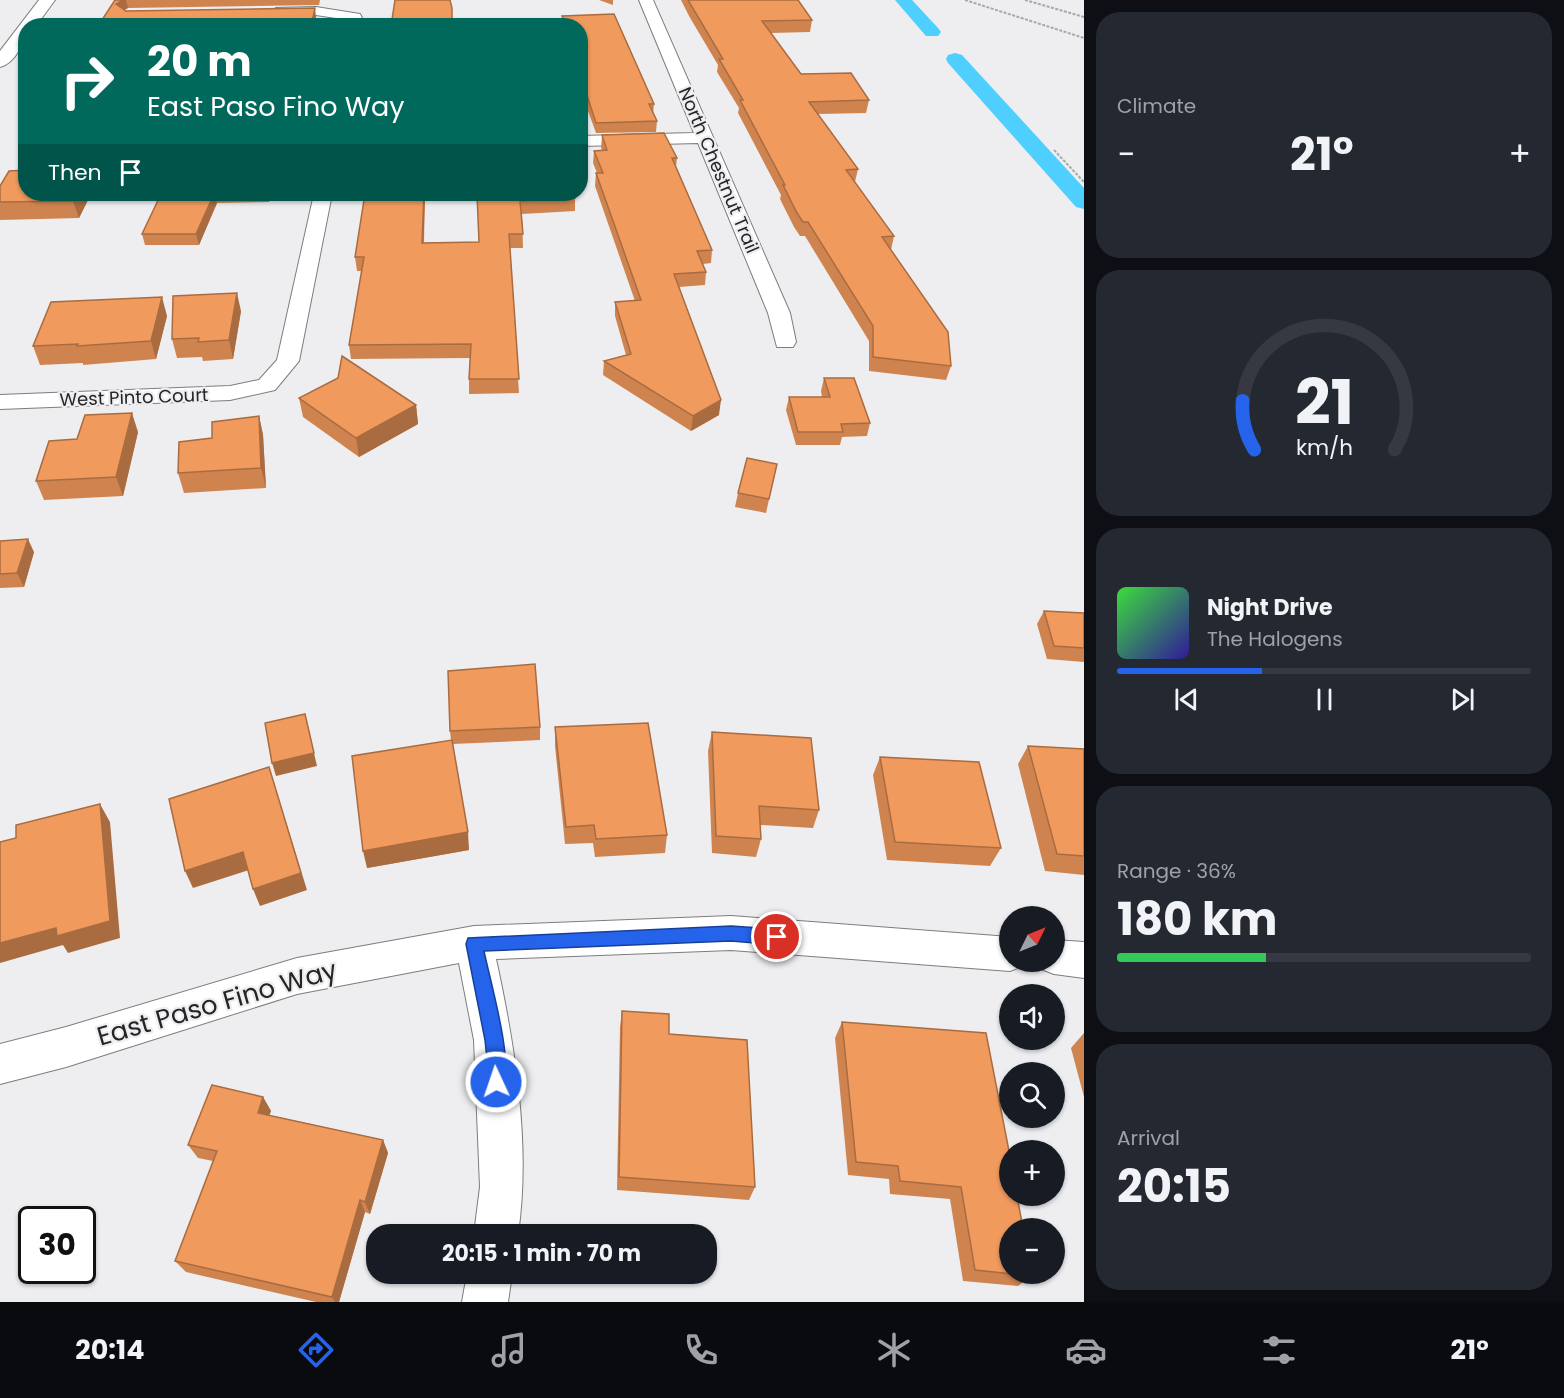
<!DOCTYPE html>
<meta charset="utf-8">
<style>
:root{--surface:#171b24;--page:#242831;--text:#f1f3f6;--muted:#9ea1a6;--line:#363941;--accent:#2563eb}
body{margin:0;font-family:Poppins,sans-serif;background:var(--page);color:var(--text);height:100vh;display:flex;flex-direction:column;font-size:22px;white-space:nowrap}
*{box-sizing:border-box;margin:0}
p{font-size:20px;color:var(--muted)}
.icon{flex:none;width:33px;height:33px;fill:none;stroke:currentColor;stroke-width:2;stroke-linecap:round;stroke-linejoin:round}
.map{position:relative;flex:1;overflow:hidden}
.sheet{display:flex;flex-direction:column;gap:12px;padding:12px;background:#0d0f14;width:480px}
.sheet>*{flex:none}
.banner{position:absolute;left:18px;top:18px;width:570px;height:183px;border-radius:24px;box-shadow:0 2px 4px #0004;background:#00695c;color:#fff;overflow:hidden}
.needle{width:39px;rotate:47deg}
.controls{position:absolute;left:999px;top:906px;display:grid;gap:12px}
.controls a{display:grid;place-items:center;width:66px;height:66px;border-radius:50%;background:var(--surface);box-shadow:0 2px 4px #0004;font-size:30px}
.speed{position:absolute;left:18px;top:1206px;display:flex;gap:12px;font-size:30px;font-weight:700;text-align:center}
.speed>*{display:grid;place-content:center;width:78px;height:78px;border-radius:50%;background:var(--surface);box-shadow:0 2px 4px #0004;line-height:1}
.speed .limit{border:3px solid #111;border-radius:9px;background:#fff;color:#111}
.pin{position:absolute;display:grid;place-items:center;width:51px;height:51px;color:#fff;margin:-26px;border:3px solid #fff;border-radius:50%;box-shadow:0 2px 6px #0007}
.me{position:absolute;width:66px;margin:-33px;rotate:357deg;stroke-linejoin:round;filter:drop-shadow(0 0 4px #0008)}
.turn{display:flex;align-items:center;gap:21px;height:126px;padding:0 30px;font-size:27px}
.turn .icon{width:78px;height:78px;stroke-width:2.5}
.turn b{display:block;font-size:42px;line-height:51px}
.then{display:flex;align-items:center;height:57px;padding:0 30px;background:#0003;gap:12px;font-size:22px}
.big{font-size:45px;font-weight:700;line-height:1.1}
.sheet .widget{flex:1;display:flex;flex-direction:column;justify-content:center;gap:9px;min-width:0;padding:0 21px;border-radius:24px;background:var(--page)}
.sheet .dial{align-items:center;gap:0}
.dial svg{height:156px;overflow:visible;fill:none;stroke:var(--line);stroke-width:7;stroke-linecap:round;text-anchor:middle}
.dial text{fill:var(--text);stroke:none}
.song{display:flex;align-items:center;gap:18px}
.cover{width:72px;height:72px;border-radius:9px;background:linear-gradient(135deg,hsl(120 70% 55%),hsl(250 70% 35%))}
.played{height:6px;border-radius:3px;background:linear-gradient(90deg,var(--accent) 35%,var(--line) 35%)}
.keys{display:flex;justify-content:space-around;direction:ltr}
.heat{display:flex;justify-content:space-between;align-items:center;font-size:33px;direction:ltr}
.charge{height:9px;border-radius:4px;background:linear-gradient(90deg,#34c759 36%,var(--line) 0)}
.trip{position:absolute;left:366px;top:1224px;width:351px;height:60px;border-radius:24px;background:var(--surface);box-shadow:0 2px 4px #0004;font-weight:700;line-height:60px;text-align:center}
.tab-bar{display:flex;height:96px;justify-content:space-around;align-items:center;background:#090b0e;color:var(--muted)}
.tab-bar .icon{width:42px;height:42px}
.tab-bar .on{color:var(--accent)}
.tab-bar b{font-size:27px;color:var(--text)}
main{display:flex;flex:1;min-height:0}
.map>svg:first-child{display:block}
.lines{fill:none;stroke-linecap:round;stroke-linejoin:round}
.canal{fill:#4ecffe;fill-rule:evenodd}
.street-casing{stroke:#7d7d7f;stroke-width:2}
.primary-casing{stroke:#7d7d7f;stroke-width:2}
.path{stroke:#a8a8aa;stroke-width:2;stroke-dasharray:3 1.5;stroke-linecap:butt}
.street{fill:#fff;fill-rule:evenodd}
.primary{fill:#fff;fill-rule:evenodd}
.wall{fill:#cf8450}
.shaded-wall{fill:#a96c41}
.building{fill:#f19a5d;stroke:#a96c41;stroke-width:1.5}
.route{fill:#2563eb;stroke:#184099;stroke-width:1.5}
.labels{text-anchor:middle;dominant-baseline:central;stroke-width:4.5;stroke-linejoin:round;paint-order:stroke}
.far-street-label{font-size:18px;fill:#252526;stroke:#eeeef1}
.near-street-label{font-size:26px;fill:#252526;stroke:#eeeef1}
</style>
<main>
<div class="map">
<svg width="1084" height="1302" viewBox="0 0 1084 1302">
<rect width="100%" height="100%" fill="#eeeef1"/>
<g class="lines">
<g class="canal">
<path d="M895 0H912L938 28 941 32 938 36H926Z"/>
<path d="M955 53 962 55 1084 188V209L1076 207 948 63 946 59 948 55Z"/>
</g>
<defs>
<g id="street">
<path d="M639 0H653L790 313 796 342 793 347H777L768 313 698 143 580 146V136L694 133Z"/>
<path d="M316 7 360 14 366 26H352L349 20 316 15 276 16 269 12 276 8Z"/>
<path d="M314 194H332L299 361 275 390 230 400 0 409V395L230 386 259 380 277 360Z"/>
<path d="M731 916 1010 937V962H1025L1023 966 1010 971 731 950 496 959C515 1046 531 1146 518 1234H474L480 1187 474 1040 459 963 297 994 66 1067 0 1084V1044L66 1027 297 958 474 926Z"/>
<path d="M1054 940 1084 942V978L1054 974 1041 969 1037 962H1054Z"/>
<path d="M467 1274H512L508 1302H462Z"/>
</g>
<path id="primary" d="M39 0H55L36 26H26C26 40 16 63 0 67V51Z"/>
</defs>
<use href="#street" class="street-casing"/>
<use href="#primary" class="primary-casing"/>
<g class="path">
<path d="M965 0 1084 38"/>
<path d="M1025 0 1084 17"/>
<path d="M1054 150 1084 182"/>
</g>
<use href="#street" class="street"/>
<use href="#primary" class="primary"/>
</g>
<g class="wall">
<path d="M115 0H320L319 5 128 8 124 10 126 11 316 17 98 26Z"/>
<path d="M599 0H613V5Z"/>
<path d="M681 0H798L812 20 810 32 771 33 801 74 869 100 866 113 818 114 858 169 855 182 894 236 891 250 951 366 946 380 869 371V341L805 236H800L794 227 780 199 781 195 738 113 739 108 717 72 718 65 689 16Z"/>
<path d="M614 14 654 104 653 114 657 121 656 132 596 133 584 100H580V26H562V16Z"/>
<path d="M602 135 677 158 676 167 712 250 711 263 703 264 706 272 705 285 679 287 719 415 691 431 603 375 604 361 626 355 615 316V302L635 301 595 186 596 173H597L593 163 594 151 602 150 601 148Z"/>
<path d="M0 186 26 194H91L79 218 0 220Z"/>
<path d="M106 194H271L269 202 217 203 199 245H145L142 234 160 196 107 197Z"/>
<path d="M425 194 424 243 479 242 477 194H575V211L522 214 523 248H510L519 393 469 394V379L470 358 351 359 349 345 362 271H357L355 257 367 200Z"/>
<path d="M241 311 233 359 203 361 202 357 177 358 172 339Z"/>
<path d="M167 316 156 359 83 365V363L40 365 33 346Z"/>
<path d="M824 378 870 423 867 436 842 437 840 445H796L786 410 789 397H822L821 391Z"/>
<path d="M299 398 416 405 418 424 359 457 303 417Z"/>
<path d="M259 416 263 435 266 488 184 493 178 473 212 438Z"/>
<path d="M138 432 123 496 44 500 36 481 77 439Z"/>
<path d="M777 464 766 513 735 507 738 493Z"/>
<path d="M0 541 34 552 24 587 0 588Z"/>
<path d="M1044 611 1084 613V662L1047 659 1037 624Z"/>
<path d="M540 727V740L453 744 469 850 367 868 451 740 450 731Z"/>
<path d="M555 727 667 835 665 853 595 857 593 843 565 844 555 746Z"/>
<path d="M712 732 819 810 813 828 760 825 761 839 756 857 712 853 708 751Z"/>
<path d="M1028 746 1084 749V875L1045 871 1018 764Z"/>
<path d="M880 757 1001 848 990 866 887 860 873 775Z"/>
<path d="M622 1011 669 1034 755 1187 749 1200 617 1190 620 1027Z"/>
<path d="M842 1022 1032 1276 1018 1286 963 1281 950 1199 890 1194 889 1179 848 1175 835 1038Z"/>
<path d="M1084 1033V1097L1071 1048Z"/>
<path d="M263 1097 271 1111 269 1115 383 1140 388 1153 370 1214 365 1212 339 1302H316L186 1272 175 1261 213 1161 198 1158 188 1145Z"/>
</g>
<g class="shaded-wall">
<path d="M123 0H126L128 8 119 13 116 4Z"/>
<path d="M315 8 316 17 315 26H311Z"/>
<path d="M77 194H91L79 218 73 201Z"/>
<path d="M214 194 217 203 199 245 196 234Z"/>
<path d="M268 194H271L269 202Z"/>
<path d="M424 194H425L423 256 422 243Z"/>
<path d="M237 293 241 311 233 359 229 340Z"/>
<path d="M162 297 167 316 156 359 151 341Z"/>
<path d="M721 400 719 415 691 431 693 416Z"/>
<path d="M416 405 418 424 359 457 356 438Z"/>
<path d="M132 413 138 432 123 496 116 477Z"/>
<path d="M259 416 263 435 266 488 261 468Z"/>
<path d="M28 539 34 552 24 587 17 573Z"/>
<path d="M305 714 317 766 276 776 272 763Z"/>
<path d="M269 767 307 890 260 906 253 889Z"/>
<path d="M100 804 110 822 120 938 68 953 63 945 0 963V943Z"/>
<path d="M468 832 469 850 367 868 363 851Z"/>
<path d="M243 852 249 870 193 888 185 871Z"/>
<path d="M263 1097 271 1111 265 1127 258 1113Z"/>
<path d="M383 1140 388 1153 370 1214 365 1202Z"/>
<path d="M360 1200 365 1212 339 1302H335L332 1297Z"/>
</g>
<g class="building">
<path d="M115 0H123L116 4 126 11 315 8 311 26H98Z"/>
<path d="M395 0H450L452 8V26H391Z"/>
<path d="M688 0H798L812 20 762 21 801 74 851 73 869 100 809 102 858 169 846 170 894 236 882 237 948 332 951 366 873 357V326L808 222H803L797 213 783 185H785L740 100H743L719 59H723Z"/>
<path d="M614 14 654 104H649L657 121 596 123 585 89H580V26H566L562 16Z"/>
<path d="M664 133 677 158H672L712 250 697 251 706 272 674 274 721 400 693 416 604 361 631 354 615 302 641 300 596 173H603L594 151 607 150 602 135Z"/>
<path d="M26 170V194H77L73 201 0 202V186L9 171Z"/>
<path d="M161 194H214L196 234H142Z"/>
<path d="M367 194H424L422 243 479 242 477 194H575V198L520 201 523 234H509L519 379H469L471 344 349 345 364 257H355L364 200H367Z"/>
<path d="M237 293 229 340 198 342 199 338 172 339 173 296Z"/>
<path d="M162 297 151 341 77 346 78 344 33 346 51 302Z"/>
<path d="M342 356 416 405 356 438 299 398 338 378Z"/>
<path d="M824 378H854L870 423 841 424 843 432H798L789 397H830Z"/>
<path d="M132 413 116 477 36 481 49 441 77 439 85 415Z"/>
<path d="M259 416 261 468 178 473 179 442 212 438V422Z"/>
<path d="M747 458 777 464 769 499 738 493Z"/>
<path d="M28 539 17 573 0 574V541Z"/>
<path d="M1044 611 1084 613V648L1054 646Z"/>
<path d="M535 664 540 727 450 731 448 671Z"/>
<path d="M305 714 314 753 272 763 265 723Z"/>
<path d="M648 723 667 835 596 839 594 825 566 827 555 727Z"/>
<path d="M712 732 811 738 819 810 759 806 761 839 716 836Z"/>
<path d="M452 740 468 832 363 851 352 756Z"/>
<path d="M1028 746 1084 749V856L1057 854Z"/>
<path d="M880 757 979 762 1001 848 895 842Z"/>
<path d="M269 767 301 873 253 889 243 852 185 871 169 799Z"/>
<path d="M100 804 110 921 57 936 56 928 0 943V842L16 838V825Z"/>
<path d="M622 1011 669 1014V1034L747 1040 755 1187 619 1177Z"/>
<path d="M842 1022 986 1033 1010 1156V1196H1017L1023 1228H1010V1274H1032V1276L975 1270 961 1187 900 1181 898 1166 856 1162Z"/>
<path d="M212 1085 263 1097 258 1113 383 1140 365 1202 360 1200 332 1297 175 1261 217 1151 188 1145Z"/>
</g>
<path class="route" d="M731 926 777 929 783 931 786 937 783 942 777 945 731 941 484 951C490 981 514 1062 503 1088L496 1091 490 1088 485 1040 466 944 468 938Z"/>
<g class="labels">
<g class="far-street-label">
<text transform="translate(719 170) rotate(67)">North Chestnut Trail</text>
<text transform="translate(134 397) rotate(-2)">West Pinto Court</text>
</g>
<g class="near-street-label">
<text transform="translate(217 1003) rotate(-16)">East Paso Fino Way</text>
</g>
</g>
</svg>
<div class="controls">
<a><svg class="needle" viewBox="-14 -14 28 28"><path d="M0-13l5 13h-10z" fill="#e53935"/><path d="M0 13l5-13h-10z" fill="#9ea1a6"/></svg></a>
<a><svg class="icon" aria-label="sound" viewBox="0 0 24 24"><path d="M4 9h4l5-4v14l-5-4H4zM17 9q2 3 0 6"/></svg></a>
<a><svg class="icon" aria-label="search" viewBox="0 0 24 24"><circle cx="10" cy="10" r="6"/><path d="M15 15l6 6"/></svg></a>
<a>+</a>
<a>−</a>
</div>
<div class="speed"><div class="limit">30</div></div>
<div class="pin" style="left:777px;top:937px;background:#d93025"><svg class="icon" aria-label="arrive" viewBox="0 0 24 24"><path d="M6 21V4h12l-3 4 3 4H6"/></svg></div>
<svg class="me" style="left:496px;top:1082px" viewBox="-20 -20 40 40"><circle r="17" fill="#2563eb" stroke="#fff" stroke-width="3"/><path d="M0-11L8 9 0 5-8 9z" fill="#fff"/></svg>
<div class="trip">20:15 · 1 min · 70 m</div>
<div class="banner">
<div class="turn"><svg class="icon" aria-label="right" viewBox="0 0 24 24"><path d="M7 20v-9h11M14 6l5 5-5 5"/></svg><div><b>20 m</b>East Paso Fino Way</div></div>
<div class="then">Then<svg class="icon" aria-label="arrive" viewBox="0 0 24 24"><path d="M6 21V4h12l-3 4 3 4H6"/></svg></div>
</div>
</div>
<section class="sheet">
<div class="widget"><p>Climate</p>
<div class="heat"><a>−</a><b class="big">21°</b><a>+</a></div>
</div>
<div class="widget dial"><svg viewBox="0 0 100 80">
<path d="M14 69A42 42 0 1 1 86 69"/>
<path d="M14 69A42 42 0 0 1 8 44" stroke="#2563eb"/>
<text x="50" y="56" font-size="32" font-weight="700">21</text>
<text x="50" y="72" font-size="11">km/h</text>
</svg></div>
<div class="widget">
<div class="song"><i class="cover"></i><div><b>Night Drive</b><p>The Halogens</p></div></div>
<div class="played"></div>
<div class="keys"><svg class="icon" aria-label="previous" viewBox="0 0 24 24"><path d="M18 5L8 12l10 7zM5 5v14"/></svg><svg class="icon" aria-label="pause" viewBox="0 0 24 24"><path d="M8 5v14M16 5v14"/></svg><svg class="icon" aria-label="next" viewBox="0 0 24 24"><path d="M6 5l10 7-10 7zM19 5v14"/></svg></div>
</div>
<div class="widget"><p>Range · 36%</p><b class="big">180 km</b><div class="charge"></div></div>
<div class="widget"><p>Arrival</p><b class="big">20:15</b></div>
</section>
</main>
<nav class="tab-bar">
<b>20:14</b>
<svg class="icon on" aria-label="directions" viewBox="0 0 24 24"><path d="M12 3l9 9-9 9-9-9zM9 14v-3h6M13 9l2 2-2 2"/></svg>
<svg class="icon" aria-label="music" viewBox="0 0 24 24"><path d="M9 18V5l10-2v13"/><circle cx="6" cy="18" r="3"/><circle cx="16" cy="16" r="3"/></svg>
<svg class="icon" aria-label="phone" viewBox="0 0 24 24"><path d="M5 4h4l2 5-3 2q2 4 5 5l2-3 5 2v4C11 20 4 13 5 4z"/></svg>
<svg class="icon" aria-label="climate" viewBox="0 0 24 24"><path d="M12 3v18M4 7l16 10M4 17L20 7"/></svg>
<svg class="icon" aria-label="car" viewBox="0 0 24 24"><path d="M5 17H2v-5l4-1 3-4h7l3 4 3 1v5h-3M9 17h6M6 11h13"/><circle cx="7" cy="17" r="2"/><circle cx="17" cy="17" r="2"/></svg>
<svg class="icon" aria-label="filters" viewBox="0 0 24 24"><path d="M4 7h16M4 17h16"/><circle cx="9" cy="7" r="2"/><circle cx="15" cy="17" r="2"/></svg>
<b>21°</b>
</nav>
